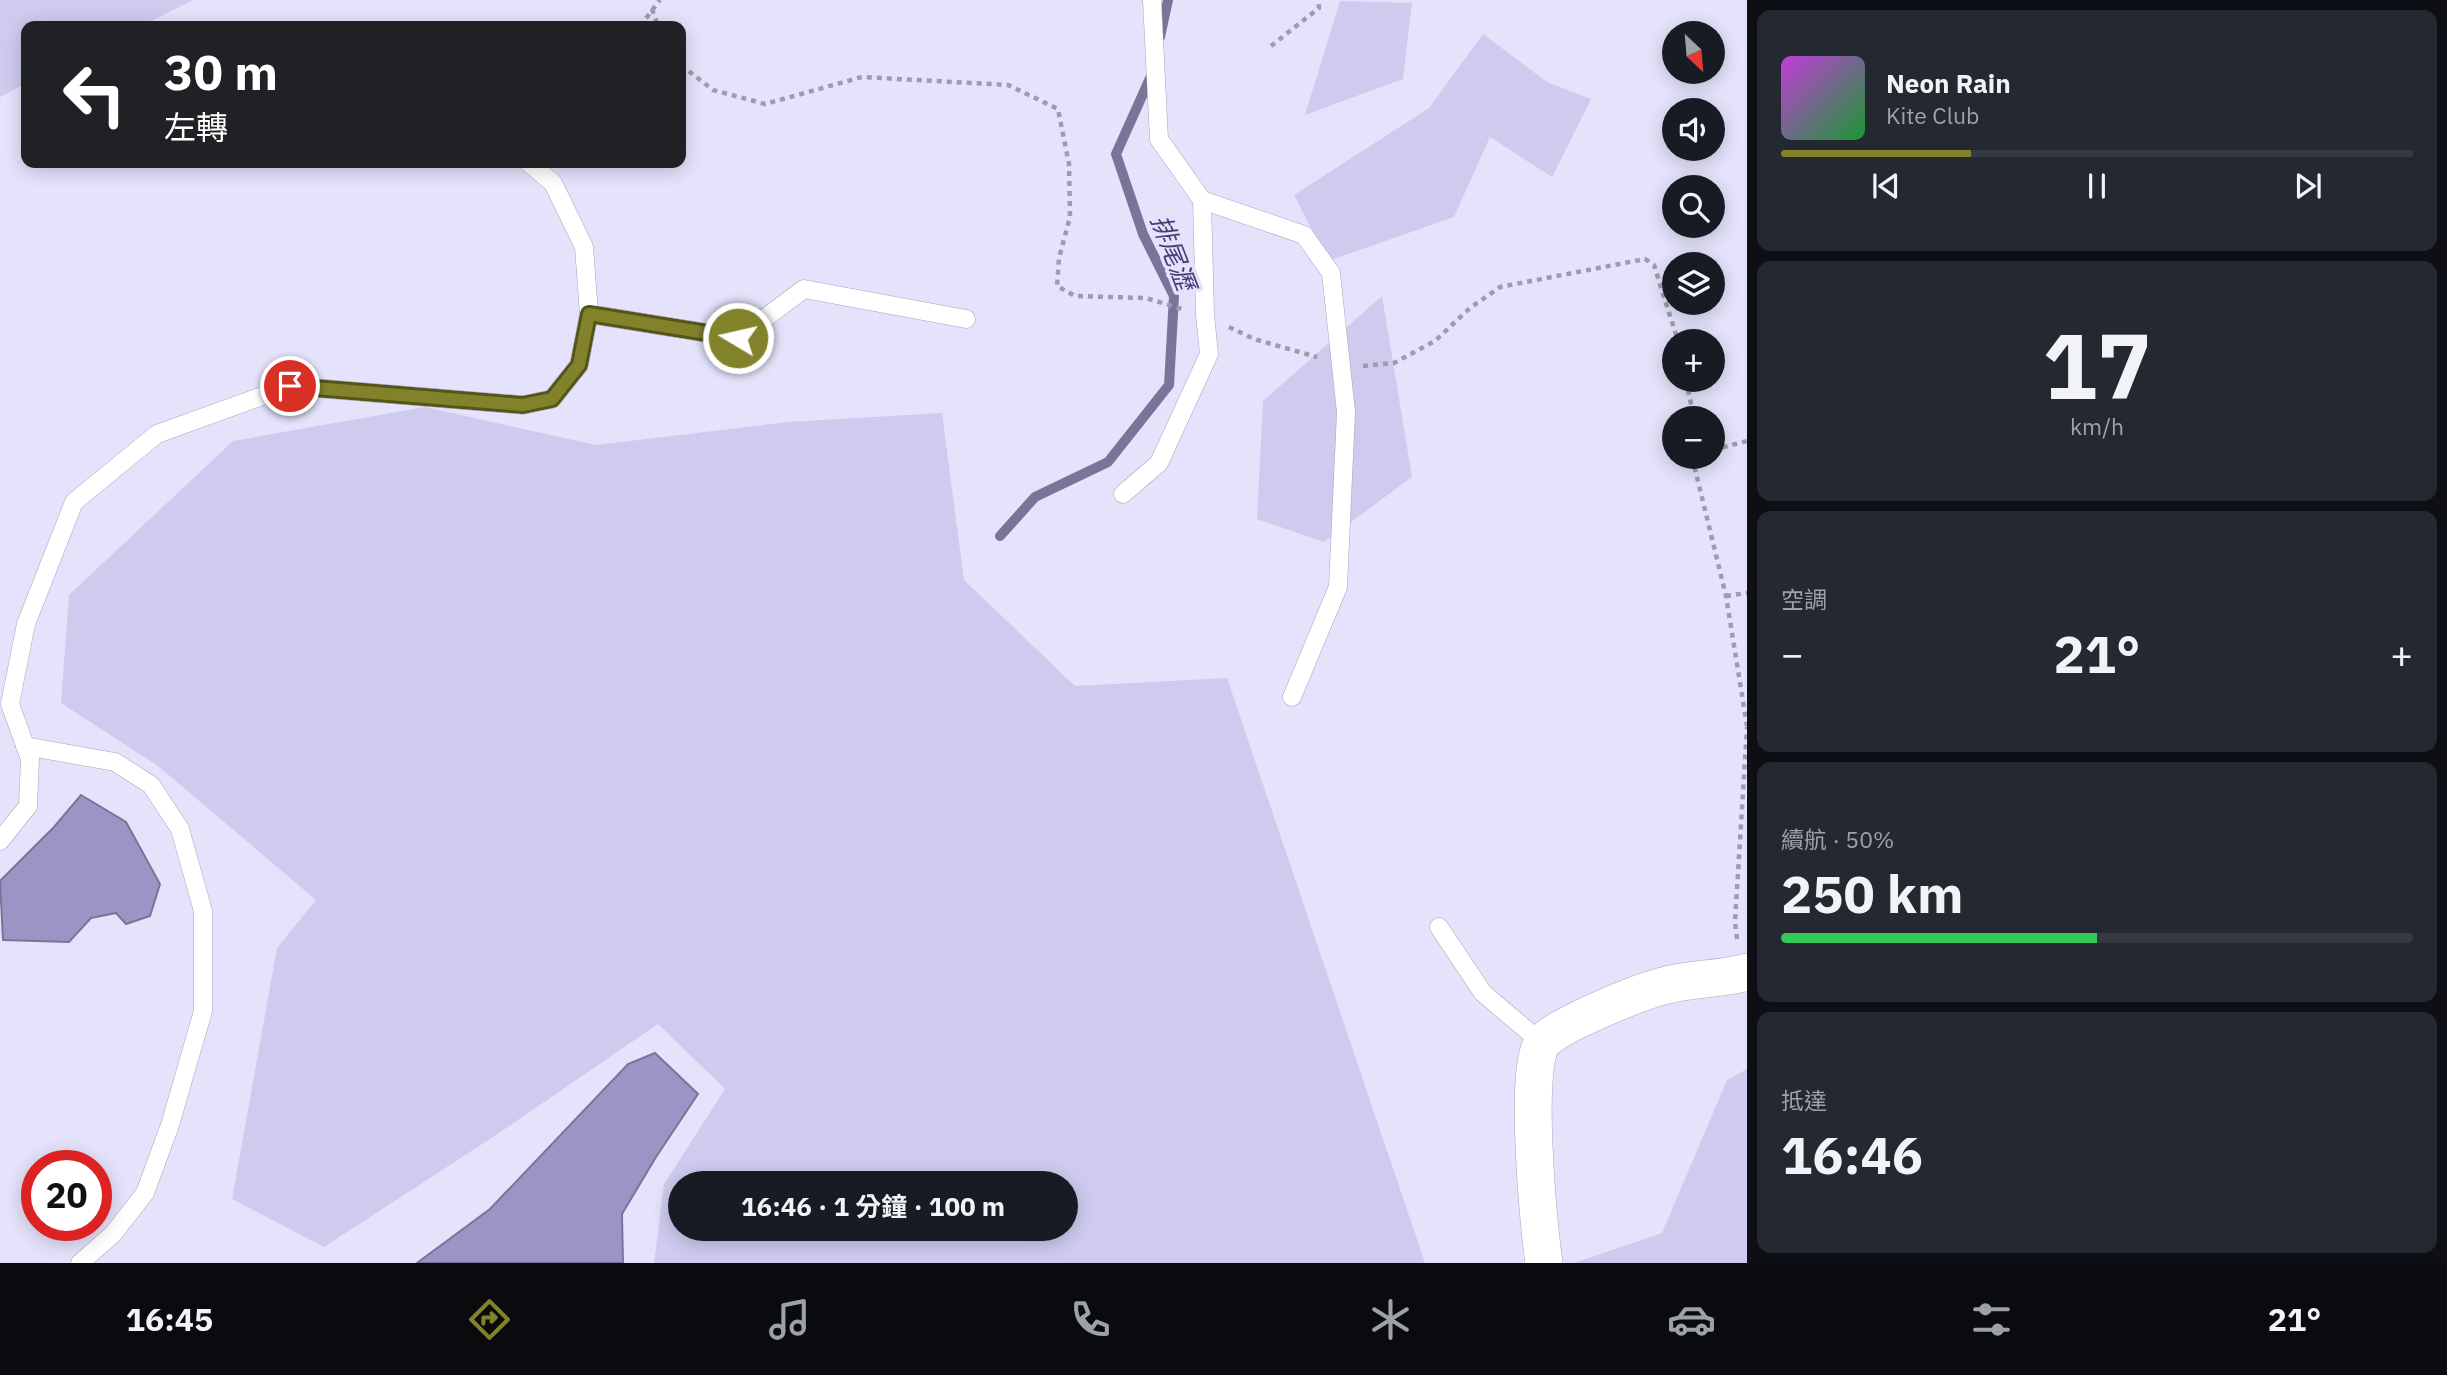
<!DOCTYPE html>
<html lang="zh-TW">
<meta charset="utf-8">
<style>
:root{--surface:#171b24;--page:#242831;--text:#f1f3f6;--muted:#9ea1a6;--line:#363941;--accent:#82822b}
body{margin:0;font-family:"IBM Plex Sans","Noto Sans TC",sans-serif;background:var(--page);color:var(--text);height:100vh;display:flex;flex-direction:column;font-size:26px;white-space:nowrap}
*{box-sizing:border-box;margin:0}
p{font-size:23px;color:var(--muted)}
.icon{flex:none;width:38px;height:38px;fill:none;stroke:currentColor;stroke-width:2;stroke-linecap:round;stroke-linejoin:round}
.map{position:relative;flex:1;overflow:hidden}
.side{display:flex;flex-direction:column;gap:10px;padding:10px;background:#0d0f14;width:700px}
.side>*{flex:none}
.guide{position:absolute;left:21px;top:21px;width:665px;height:147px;border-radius:14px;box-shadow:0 4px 18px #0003;background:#202124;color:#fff;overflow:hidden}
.needle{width:46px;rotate:154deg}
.controls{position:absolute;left:1662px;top:21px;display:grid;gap:14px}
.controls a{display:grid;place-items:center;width:63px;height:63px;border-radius:50%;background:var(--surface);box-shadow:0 4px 18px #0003;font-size:35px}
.speed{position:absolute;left:21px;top:1150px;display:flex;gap:14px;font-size:35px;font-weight:700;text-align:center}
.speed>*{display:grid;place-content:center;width:91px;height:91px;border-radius:50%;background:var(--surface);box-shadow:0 4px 18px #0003;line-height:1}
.speed .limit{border:10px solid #d22;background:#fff;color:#111}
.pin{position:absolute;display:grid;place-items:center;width:60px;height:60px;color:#fff;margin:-30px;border:4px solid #fff;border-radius:50%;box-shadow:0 2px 7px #0007}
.me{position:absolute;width:77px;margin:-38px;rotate:279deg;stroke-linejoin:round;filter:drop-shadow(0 0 5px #0008)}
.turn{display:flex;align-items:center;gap:24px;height:147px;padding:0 28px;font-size:32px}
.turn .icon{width:91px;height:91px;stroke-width:2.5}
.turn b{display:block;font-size:49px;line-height:60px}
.big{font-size:52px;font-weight:700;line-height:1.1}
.side .widget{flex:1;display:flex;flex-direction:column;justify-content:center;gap:10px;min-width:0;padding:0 24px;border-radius:14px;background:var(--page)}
.side .dial{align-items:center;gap:0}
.dial b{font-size:91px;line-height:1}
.song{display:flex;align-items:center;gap:21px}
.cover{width:84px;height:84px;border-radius:10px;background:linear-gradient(135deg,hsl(290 70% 55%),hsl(130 70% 35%))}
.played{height:7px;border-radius:4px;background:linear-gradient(90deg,var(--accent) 30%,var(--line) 30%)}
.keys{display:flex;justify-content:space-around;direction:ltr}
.heat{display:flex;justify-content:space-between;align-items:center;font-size:38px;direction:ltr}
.charge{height:10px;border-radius:5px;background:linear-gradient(90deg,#34c759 50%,var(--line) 0)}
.trip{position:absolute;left:668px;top:1171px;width:410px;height:70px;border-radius:35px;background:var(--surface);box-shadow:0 4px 18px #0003;font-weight:700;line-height:70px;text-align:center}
.menu{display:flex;height:112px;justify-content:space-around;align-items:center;background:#090b0e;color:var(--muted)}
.menu .icon{width:49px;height:49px}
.menu .selected{color:var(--accent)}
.menu b{font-size:32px;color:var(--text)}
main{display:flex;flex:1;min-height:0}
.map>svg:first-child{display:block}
.green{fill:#cecbee;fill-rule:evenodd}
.water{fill:#9a95c4;stroke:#787598;stroke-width:2}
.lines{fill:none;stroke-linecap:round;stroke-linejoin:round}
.stream{stroke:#787598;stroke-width:10}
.service-casing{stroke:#a7a5bc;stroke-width:19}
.minor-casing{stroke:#a7a5bc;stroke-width:38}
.path{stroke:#9d9cae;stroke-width:4.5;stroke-dasharray:5 5;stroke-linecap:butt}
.service{stroke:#fff;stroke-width:18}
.minor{stroke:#fff;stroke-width:37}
.route-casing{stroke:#54541c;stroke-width:18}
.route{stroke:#82822b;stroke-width:12}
.labels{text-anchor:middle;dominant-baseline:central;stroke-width:7;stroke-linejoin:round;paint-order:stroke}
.water-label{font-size:26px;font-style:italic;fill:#483d79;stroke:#e5e3fb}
</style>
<main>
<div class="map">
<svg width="1747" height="1263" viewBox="0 0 1747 1263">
<rect width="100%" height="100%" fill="#e5e3fb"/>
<g class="green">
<path d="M0 0H193L141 26H26V83L0 97Z"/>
<path d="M1340 1 1412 3 1403 79 1305 115Z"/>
<path d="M1483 34 1547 82 1591 99 1552 177 1490 137 1454 217 1328 261 1294 195 1429 108Z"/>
<path d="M1382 296 1412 477 1324 542 1257 519 1263 401Z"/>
<path d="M425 407 596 445 788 422 942 413 964 580 1075 686 1227 678 1425 1263H654L664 1184 725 1089 658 1024 496 1135 324 1247 232 1199 277 948 316 900 158 766 61 703 69 595 233 441ZM681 1183H1066V1228H681Z"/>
<path d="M1747 1069V1263H1574L1662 1233 1727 1080Z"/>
</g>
<g class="water">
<path d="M81 795 126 822 160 884 150 916 126 924 116 913 91 918 69 942 3 940 0 881 54 827Z"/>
<path d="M655 1053 698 1094 656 1157 622 1214 623 1263H417L490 1209 628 1064Z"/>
</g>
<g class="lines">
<g class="stream">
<path d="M1160 37 1168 0"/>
<path d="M1000 536 1035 497 1108 462 1169 385 1174 296 1143 234 1116 154 1151 76"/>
</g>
<defs>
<g id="service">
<path d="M1152 0 1159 139 1202 200 1304 235 1331 273 1346 412 1338 587 1292 697"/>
<path d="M589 314 738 338 804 289 966 319"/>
<path d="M1123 494 1159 463 1209 354 1205 315 1202 200"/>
<path d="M25 746 115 762 151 785 180 829 203 911V1011L170 1125 145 1193 113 1234 80 1263"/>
<path d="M0 841 28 806 30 759 10 704 26 624 74 502 157 434 290 386 523 405 552 399 579 365 589 314 584 247 553 183 529 163"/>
<path d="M1439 927 1483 993 1542 1043"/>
</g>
<path id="minor" d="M1544 1263C1539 1227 1523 1066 1543 1042 1558 1025 1639 992 1663 986 1690 978 1720 980 1747 972"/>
</defs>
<use href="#service" class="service-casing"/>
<use href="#minor" class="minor-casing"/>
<g class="path">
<path d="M652 9 658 26"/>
<path d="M640 26 660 0"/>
<path d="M1271 46 1319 8 1318 0"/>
<path d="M681 65 713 90 765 104 862 77 1008 85 1058 109 1069 164 1070 217 1059 258 1057 286 1075 296 1146 298 1182 309"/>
<path d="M1229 327 1254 339 1317 357"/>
<path d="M1363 366 1394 363 1435 341 1470 308 1500 287 1645 259 1654 265 1678 341"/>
<path d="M1686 380 1694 418"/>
<path d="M1713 450 1747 441"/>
<path d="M1695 457V469L1726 596 1747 726"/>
<path d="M1726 596 1747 593"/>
<path d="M1737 939 1735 922 1747 727"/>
</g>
<use href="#service" class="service"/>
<use href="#minor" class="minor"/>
</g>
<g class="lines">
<defs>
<path id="route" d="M290 386 523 405 552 399 579 365 589 314 738 338"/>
</defs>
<use href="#route" class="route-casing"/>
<use href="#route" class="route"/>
</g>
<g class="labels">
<g class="water-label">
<text transform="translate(1174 252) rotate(69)">排尾瀝</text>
</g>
</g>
</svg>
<div class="controls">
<a><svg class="needle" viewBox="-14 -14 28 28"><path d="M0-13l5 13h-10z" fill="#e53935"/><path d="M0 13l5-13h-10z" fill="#9ea1a6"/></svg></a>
<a><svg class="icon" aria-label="sound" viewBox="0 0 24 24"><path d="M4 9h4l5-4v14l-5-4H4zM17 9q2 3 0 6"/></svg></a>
<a><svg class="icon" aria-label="search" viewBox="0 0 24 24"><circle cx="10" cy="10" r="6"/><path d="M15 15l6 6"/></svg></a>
<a><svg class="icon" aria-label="layers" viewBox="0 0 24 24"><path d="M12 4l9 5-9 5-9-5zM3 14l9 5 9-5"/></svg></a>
<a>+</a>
<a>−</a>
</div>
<div class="speed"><div class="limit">20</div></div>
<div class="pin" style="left:290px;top:386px;background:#d93025"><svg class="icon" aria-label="arrive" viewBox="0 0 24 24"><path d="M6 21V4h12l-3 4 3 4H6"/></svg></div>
<svg class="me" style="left:738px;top:338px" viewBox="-20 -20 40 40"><circle r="17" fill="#82822b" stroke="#fff" stroke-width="3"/><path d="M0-11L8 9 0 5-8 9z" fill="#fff"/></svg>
<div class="trip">16:46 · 1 分鐘 · 100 m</div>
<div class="guide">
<div class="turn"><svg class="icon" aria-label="left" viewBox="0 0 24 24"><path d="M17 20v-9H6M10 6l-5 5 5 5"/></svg><div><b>30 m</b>左轉</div></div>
</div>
</div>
<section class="side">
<div class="widget">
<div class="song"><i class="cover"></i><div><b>Neon Rain</b><p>Kite Club</p></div></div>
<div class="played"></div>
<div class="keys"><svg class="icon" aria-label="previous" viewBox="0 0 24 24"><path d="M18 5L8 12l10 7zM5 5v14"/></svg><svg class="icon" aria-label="pause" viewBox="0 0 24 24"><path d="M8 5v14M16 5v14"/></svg><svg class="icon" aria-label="next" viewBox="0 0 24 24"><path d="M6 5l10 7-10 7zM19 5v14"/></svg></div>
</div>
<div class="widget dial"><b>17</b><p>km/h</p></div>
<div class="widget"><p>空調</p>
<div class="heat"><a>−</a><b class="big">21°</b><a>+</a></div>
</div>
<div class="widget"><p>續航 · 50%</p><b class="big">250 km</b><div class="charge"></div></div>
<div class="widget"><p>抵達</p><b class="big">16:46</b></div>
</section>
</main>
<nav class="menu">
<b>16:45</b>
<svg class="icon selected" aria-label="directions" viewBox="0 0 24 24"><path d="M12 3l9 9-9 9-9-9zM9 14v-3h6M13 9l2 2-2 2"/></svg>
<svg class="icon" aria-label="music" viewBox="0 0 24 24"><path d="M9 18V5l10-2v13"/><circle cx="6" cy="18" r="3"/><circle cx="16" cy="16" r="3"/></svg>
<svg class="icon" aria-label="phone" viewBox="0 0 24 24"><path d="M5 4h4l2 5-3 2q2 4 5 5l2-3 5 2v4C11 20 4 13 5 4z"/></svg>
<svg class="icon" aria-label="climate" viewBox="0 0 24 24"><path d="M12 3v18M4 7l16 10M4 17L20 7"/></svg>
<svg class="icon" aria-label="car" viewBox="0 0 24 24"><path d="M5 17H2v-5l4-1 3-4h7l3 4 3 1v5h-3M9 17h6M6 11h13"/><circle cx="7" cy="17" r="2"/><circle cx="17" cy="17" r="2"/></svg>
<svg class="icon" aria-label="filters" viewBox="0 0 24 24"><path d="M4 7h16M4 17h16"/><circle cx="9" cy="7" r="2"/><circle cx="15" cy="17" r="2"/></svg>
<b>21°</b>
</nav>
